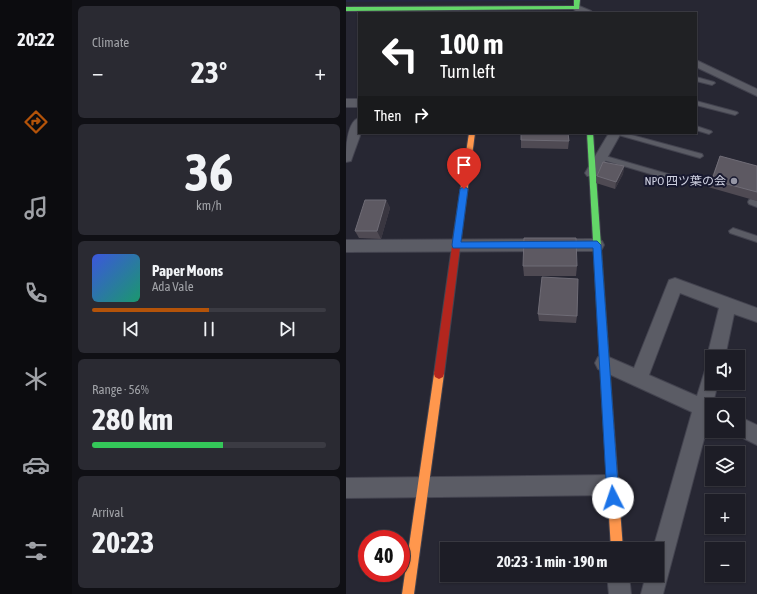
<!DOCTYPE html>
<meta charset="utf-8">
<style>
:root{--surface:#1d1d26;--page:#2a2a32;--text:#f1f3f6;--muted:#a0a2a7;--line:#3b3b43;--accent:#b45309}
body{margin:0;font-family:"Asap Condensed","Noto Sans JP",sans-serif;background:var(--page);color:var(--text);height:100vh;display:flex;flex-direction:column;font-size:15px;white-space:nowrap}
*{box-sizing:border-box;margin:0}
p{font-size:13px;color:var(--muted)}
.icon{flex:none;width:22px;height:22px;fill:none;stroke:currentColor;stroke-width:2;stroke-linecap:round;stroke-linejoin:round}
.map{position:relative;flex:1;overflow:hidden}
.side{display:flex;flex-direction:column;gap:6px;padding:6px;background:#101015;width:274px}
.side>*{flex:none}
.top-card{position:absolute;left:12px;top:12px;width:339px;height:122px;border-radius:0px;box-shadow:0 1px 3px #0004,0 0 0 1px var(--line);background:#202124;color:#fff;overflow:hidden}
.tools{position:absolute;left:359px;top:350px;display:grid;gap:8px}
.tools a{display:grid;place-items:center;width:40px;height:40px;border-radius:0px;background:var(--surface);box-shadow:0 1px 3px #0004,0 0 0 1px var(--line);font-size:20px}
.speed{position:absolute;left:12px;top:530px;display:flex;gap:8px;font-size:20px;font-weight:700;text-align:center}
.speed>*{display:grid;place-content:center;width:52px;height:52px;border-radius:50%;background:var(--surface);box-shadow:0 1px 3px #0004,0 0 0 1px var(--line);line-height:1}
.speed .limit{border:6px solid #d22;background:#fff;color:#111}
.pin{position:absolute;display:grid;place-items:center;width:34px;height:34px;color:#fff;margin:-41px -17px;border-radius:50% 50% 50% 0;rotate:-45deg;box-shadow:0 0 4px #0007}
.pin .icon{rotate:45deg}
.me{position:absolute;width:44px;margin:-22px;rotate:356deg;stroke-linejoin:round;filter:drop-shadow(0 0 3px #0008)}
.turn{display:flex;align-items:center;gap:14px;height:84px;padding:0 16px;font-size:18px}
.turn .icon{width:52px;height:52px;stroke-width:2.5}
.turn b{display:block;font-size:28px;line-height:34px}
.then{display:flex;align-items:center;height:38px;padding:0 16px;background:#0003;gap:8px;font-size:15px}
.big{font-size:30px;font-weight:700;line-height:1.1}
.side .card{flex:1;display:flex;flex-direction:column;justify-content:center;gap:6px;min-width:0;padding:0 14px;border-radius:6px;background:var(--page)}
.side .dial{align-items:center;gap:0}
.dial b{font-size:52px;line-height:1}
.song{display:flex;align-items:center;gap:12px}
.cover{width:48px;height:48px;border-radius:6px;background:linear-gradient(135deg,hsl(230 70% 55%),hsl(160 70% 35%))}
.played{height:4px;border-radius:2px;background:linear-gradient(90deg,var(--accent) 50%,var(--line) 50%)}
.keys{display:flex;justify-content:space-around;direction:ltr}
.heat{display:flex;justify-content:space-between;align-items:center;font-size:22px;direction:ltr}
.charge{height:6px;border-radius:3px;background:linear-gradient(90deg,#34c759 56%,var(--line) 0)}
.trip{position:absolute;left:94px;top:542px;width:224px;height:40px;border-radius:0px;background:var(--surface);box-shadow:0 1px 3px #0004,0 0 0 1px var(--line);font-weight:700;line-height:40px;text-align:center}
main{display:flex;flex:1;min-height:0}
.tabs{display:flex;flex-direction:column;width:72px;justify-content:space-around;align-items:center;background:#0c0c0f;color:var(--muted)}
.tabs .icon{width:28px;height:28px}
.tabs .on{color:var(--accent)}
.tabs b{font-size:18px;color:var(--text)}
.map>svg:first-child{display:block}
.built{fill:#252742}
.lines{fill:none;stroke-linecap:round;stroke-linejoin:round}
.lane-casing{stroke:#43434f;stroke-width:2}
.street-casing{stroke:#43434f;stroke-width:2}
.fast-casing{stroke:#43434f;stroke-width:2}
.slow-casing{stroke:#43434f;stroke-width:2}
.jam-casing{stroke:#43434f;stroke-width:2}
.lane{fill:#5b5c65;fill-rule:evenodd}
.street{fill:#5b5c65;fill-rule:evenodd}
.fast{fill:#63d668;fill-rule:evenodd}
.slow{fill:#ff974d;fill-rule:evenodd}
.jam{fill:#b3261e;fill-rule:evenodd}
.wall{fill:#4f4a53}
.shaded-wall{fill:#393640}
.building{fill:#5d5962;stroke:#6f6c76}
.route{fill:#1a73e8;stroke:#114b97}
.poi-dot{fill:#9596a5;stroke:#18192f;stroke-width:1.5}
.labels{text-anchor:middle;dominant-baseline:central;stroke-width:4;stroke-linejoin:round;paint-order:stroke}
.poi-label{font-size:12px;fill:#d0d2e2;stroke:#18192f;text-anchor:end}
</style>
<main>
<nav class="tabs">
<b>20:22</b>
<svg class="icon on" aria-label="directions" viewBox="0 0 24 24"><path d="M12 3l9 9-9 9-9-9zM9 14v-3h6M13 9l2 2-2 2"/></svg>
<svg class="icon" aria-label="music" viewBox="0 0 24 24"><path d="M9 18V5l10-2v13"/><circle cx="6" cy="18" r="3"/><circle cx="16" cy="16" r="3"/></svg>
<svg class="icon" aria-label="phone" viewBox="0 0 24 24"><path d="M5 4h4l2 5-3 2q2 4 5 5l2-3 5 2v4C11 20 4 13 5 4z"/></svg>
<svg class="icon" aria-label="climate" viewBox="0 0 24 24"><path d="M12 3v18M4 7l16 10M4 17L20 7"/></svg>
<svg class="icon" aria-label="car" viewBox="0 0 24 24"><path d="M5 17H2v-5l4-1 3-4h7l3 4 3 1v5h-3M9 17h6M6 11h13"/><circle cx="7" cy="17" r="2"/><circle cx="17" cy="17" r="2"/></svg>
<svg class="icon" aria-label="filters" viewBox="0 0 24 24"><path d="M4 7h16M4 17h16"/><circle cx="9" cy="7" r="2"/><circle cx="15" cy="17" r="2"/></svg>
</nav>
<section class="side">
<div class="card"><p>Climate</p>
<div class="heat"><a>−</a><b class="big">23°</b><a>+</a></div>
</div>
<div class="card dial"><b>36</b><p>km/h</p></div>
<div class="card">
<div class="song"><i class="cover"></i><div><b>Paper Moons</b><p>Ada Vale</p></div></div>
<div class="played"></div>
<div class="keys"><svg class="icon" aria-label="previous" viewBox="0 0 24 24"><path d="M18 5L8 12l10 7zM5 5v14"/></svg><svg class="icon" aria-label="pause" viewBox="0 0 24 24"><path d="M8 5v14M16 5v14"/></svg><svg class="icon" aria-label="next" viewBox="0 0 24 24"><path d="M6 5l10 7-10 7zM19 5v14"/></svg></div>
</div>
<div class="card"><p>Range · 56%</p><b class="big">280 km</b><div class="charge"></div></div>
<div class="card"><p>Arrival</p><b class="big">20:23</b></div>
</section>
<div class="map">
<svg width="411" height="594" viewBox="0 0 411 594">
<rect width="100%" height="100%" fill="#272733"/>
<path class="built" d="M0 0H220V1L0 2Z"/>
<g class="lines">
<defs>
<g id="lane">
<path d="M350 77 368 82 369 83 366 85 350 81Z"/>
<path d="M350 101 391 112 392 113 389 115 350 105Z"/>
<path d="M350 126 365 131 366 132 363 134 350 130Z"/>
<path d="M268 133H278L356 154 357 156 354 158 269 134Z"/>
<path d="M254 155H256L329 176 330 178 327 180H325L254 159Z"/>
<path d="M405 199 411 201V207L403 204 402 202 403 200Z"/>
<path d="M387 228 411 236V242L384 233 383 231Z"/>
</g>
<g id="street">
<path d="M231 5 245 11 247 13C239 13 232 14 226 8Z"/>
<path d="M350 60 411 89V96L350 67Z"/>
<rect x="0" y="99" width="13" height="8"/>
<path d="M13 118V133H15L6 158 5 161 0 162C0 151 0 122 13 118Z"/>
<path d="M263 133H275L251 176H241L239 173Z"/>
<path d="M251 239 256 241 258 245 256 249 251 251 0 252V240Z"/>
<path d="M329 278 411 308V322L388 314 379 357H366V363L361 357 373 308 334 293 303 375 351 396 360 367 366 365V383H372L367 403 371 405H366V421L363 420 317 594H295L300 575H311V549H307L346 412 252 369 249 363 252 357 258 355 288 368 321 285 323 280Z"/>
<path d="M392 416 411 425V445L385 432 392 431Z"/>
<path d="M266 475 273 478 276 485 273 492 266 495 0 498V478Z"/>
<path d="M261 575H283L285 594H263Z"/>
</g>
<g id="fast">
<path d="M228 0H234L233 9 0 11V7L228 6Z"/>
<path d="M241 133H247L266 402 265 406 261 407 257 406 256 402Z"/>
</g>
<g id="slow">
<path d="M123 133H129L116 232 112 235 108 232Z"/>
<path d="M93 369 97 371 98 374 68 594H56L88 374 89 371Z"/>
<path d="M261 397 265 398 266 402 277 549H265L256 402 257 398Z"/>
</g>
<path id="jam" d="M112 229 116 232 98 374 97 377 93 379 89 377 88 374 108 232Z"/>
</defs>
<use href="#lane" class="lane-casing"/>
<use href="#street" class="street-casing"/>
<use href="#fast" class="fast-casing"/>
<use href="#slow" class="slow-casing"/>
<use href="#jam" class="jam-casing"/>
<use href="#lane" class="lane"/>
<use href="#street" class="street"/>
<use href="#fast" class="fast"/>
<use href="#slow" class="slow"/>
<use href="#jam" class="jam"/>
</g>
<g class="wall">
<path d="M175 140 223 141 222 149 175 148Z"/>
<path d="M374 156 411 166V201L362 187Z"/>
<path d="M278 166 277 174 269 189 250 183 251 176Z"/>
<path d="M40 200 44 208 35 239 13 238 9 231Z"/>
<path d="M177 266H231L230 276H178Z"/>
<path d="M192 314 231 316 230 323 193 321Z"/>
</g>
<g class="shaded-wall">
<path d="M278 166 277 174 269 189 270 182Z"/>
<path d="M40 200 44 208 35 239 31 231Z"/>
</g>
<g class="building">
<path d="M175 133H222L223 141 175 140Z"/>
<path d="M374 156 411 166V192L366 180Z"/>
<path d="M257 162 278 166 270 182 251 176Z"/>
<path d="M19 200H40L31 231H9Z"/>
<path d="M178 238H230L231 266H177Z"/>
<path d="M196 277 232 279 231 316 192 314Z"/>
</g>
<path class="route" d="M118 186 122 189 115 242 251 241 255 245 273 498 271 502 267 504 263 502 261 498 247 248H107L106 245 114 189Z"/>
<circle class="poi-dot" cx="388" cy="181" r="4"/>
<g class="labels">
<g class="poi-label">
<text x="380" y="181">NPO 四ツ葉の会</text>
</g>
</g>
</svg>
<div class="tools">
<a><svg class="icon" aria-label="sound" viewBox="0 0 24 24"><path d="M4 9h4l5-4v14l-5-4H4zM17 9q2 3 0 6"/></svg></a>
<a><svg class="icon" aria-label="search" viewBox="0 0 24 24"><circle cx="10" cy="10" r="6"/><path d="M15 15l6 6"/></svg></a>
<a><svg class="icon" aria-label="layers" viewBox="0 0 24 24"><path d="M12 4l9 5-9 5-9-5zM3 14l9 5 9-5"/></svg></a>
<a>+</a>
<a>−</a>
</div>
<div class="speed"><div class="limit">40</div></div>
<div class="pin" style="left:118px;top:189px;background:#d93025"><svg class="icon" aria-label="arrive" viewBox="0 0 24 24"><path d="M6 21V4h12l-3 4 3 4H6"/></svg></div>
<svg class="me" style="left:267px;top:498px" viewBox="-20 -20 40 40"><circle r="19" fill="#fff"/><path d="M0-13L10 11 0 6-10 11z" fill="#1a73e8"/></svg>
<div class="trip">20:23 · 1 min · 190 m</div>
<div class="top-card">
<div class="turn"><svg class="icon" aria-label="left" viewBox="0 0 24 24"><path d="M17 20v-9H6M10 6l-5 5 5 5"/></svg><div><b>100 m</b>Turn left</div></div>
<div class="then">Then<svg class="icon" aria-label="right" viewBox="0 0 24 24"><path d="M7 20v-9h11M14 6l5 5-5 5"/></svg></div>
</div>
</div>
</main>
